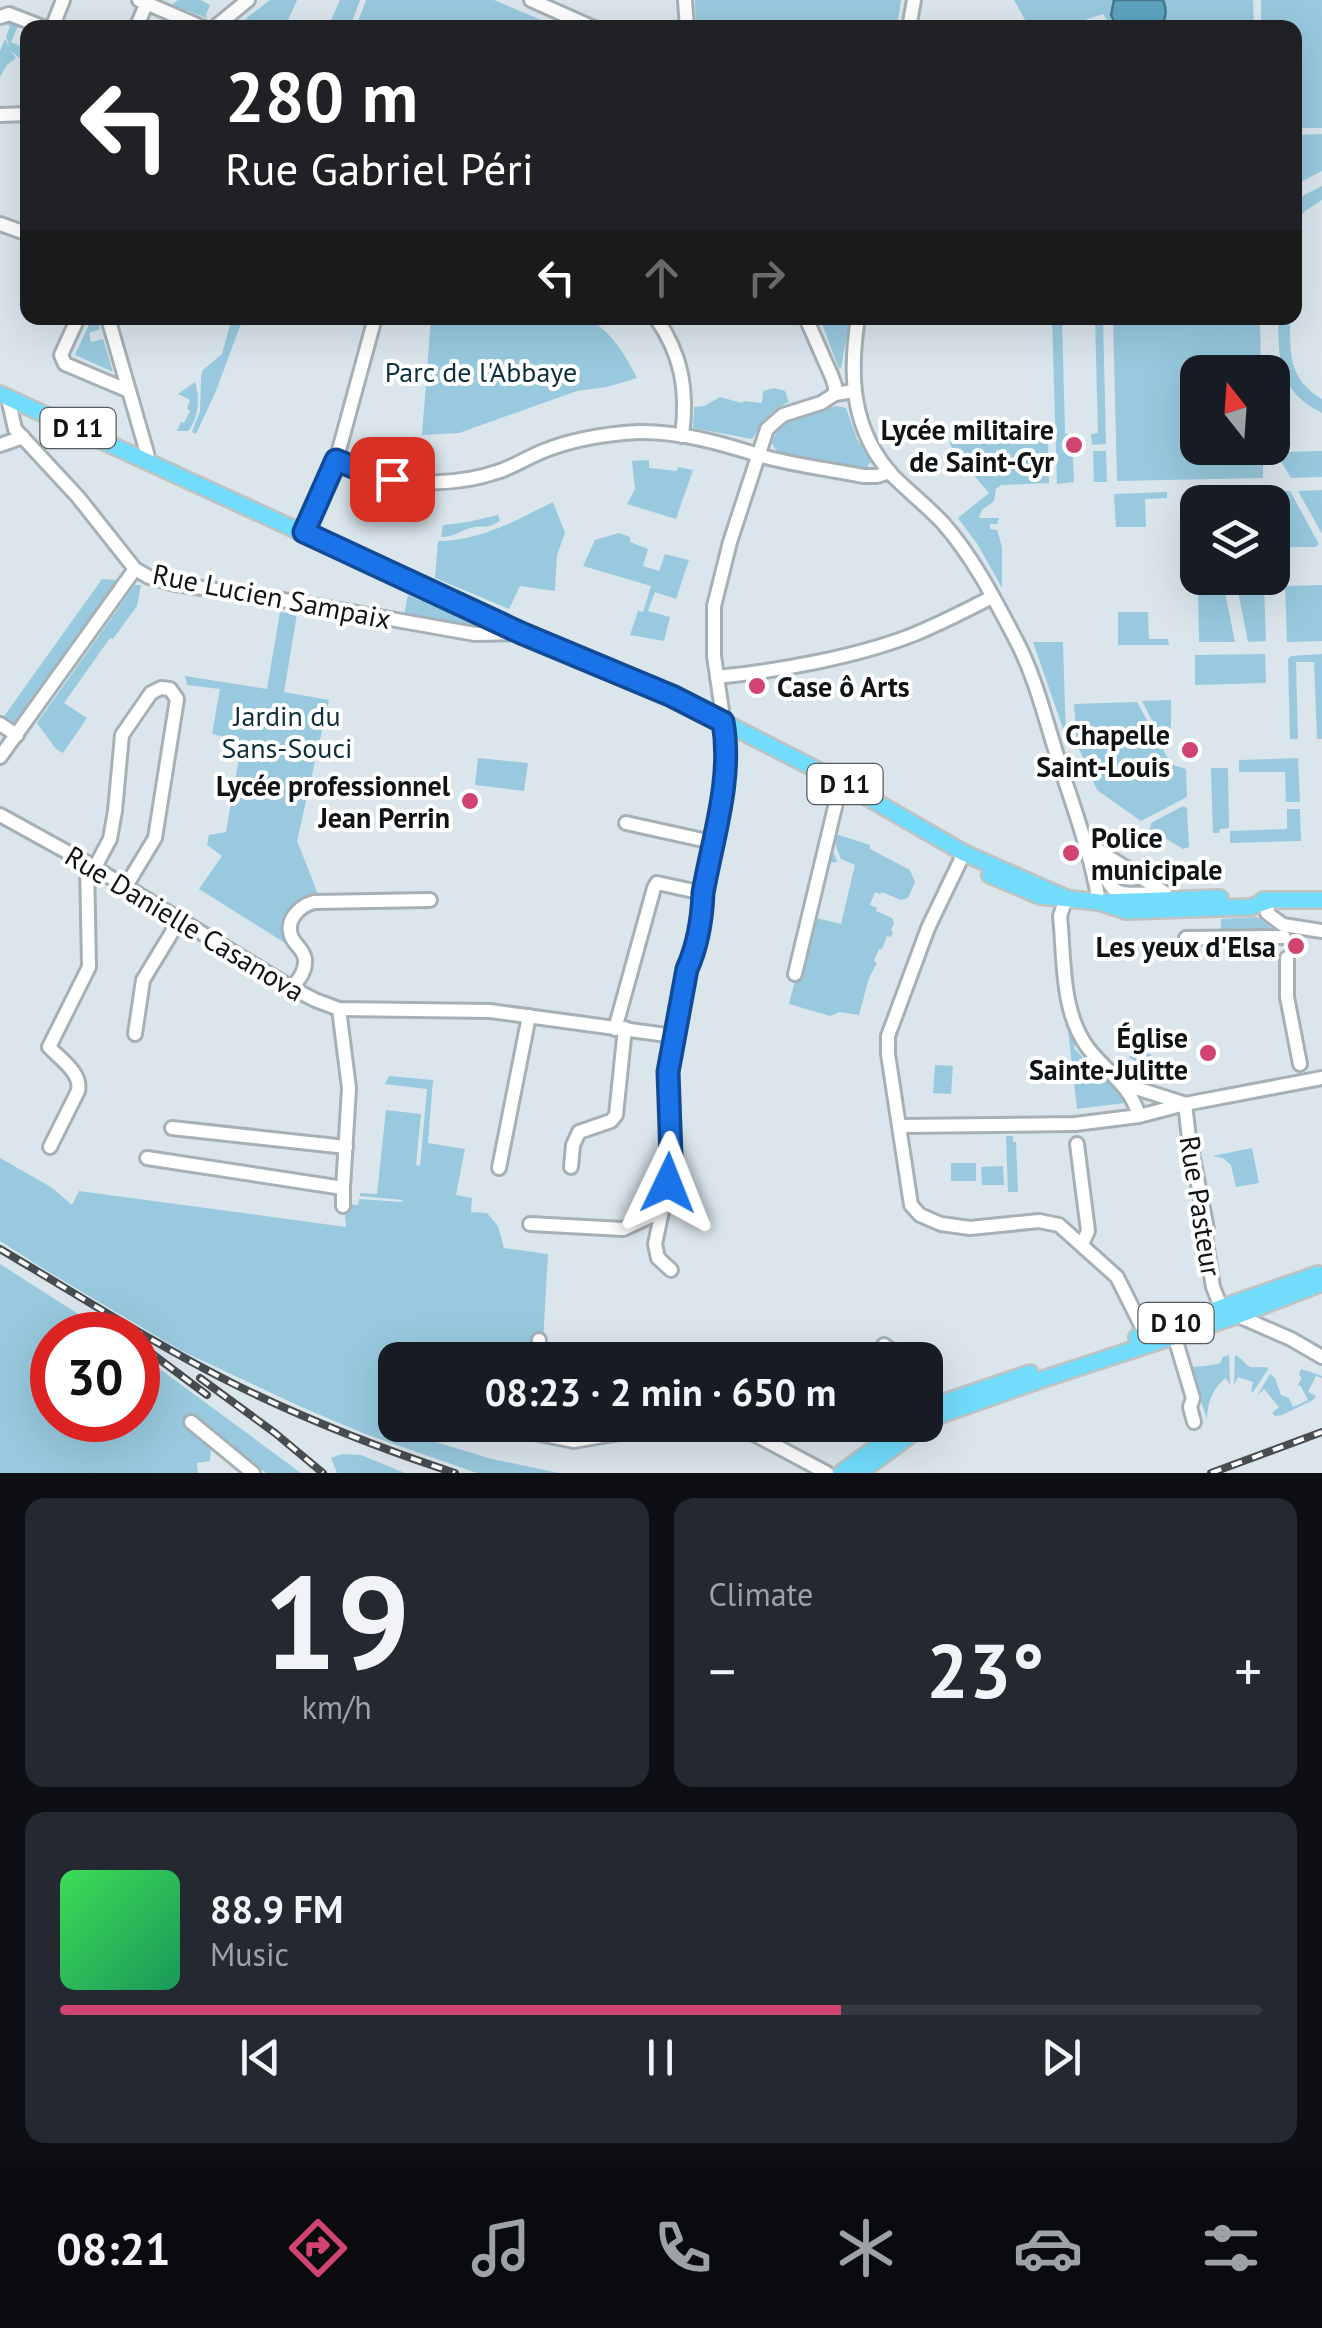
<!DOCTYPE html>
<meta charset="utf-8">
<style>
:root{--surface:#171b24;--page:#242831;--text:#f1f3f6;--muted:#9ea1a6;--line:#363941;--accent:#d14472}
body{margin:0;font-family:"PT Sans",sans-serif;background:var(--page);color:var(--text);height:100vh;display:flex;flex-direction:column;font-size:38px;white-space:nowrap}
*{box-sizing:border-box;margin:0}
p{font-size:32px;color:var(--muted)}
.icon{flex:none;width:55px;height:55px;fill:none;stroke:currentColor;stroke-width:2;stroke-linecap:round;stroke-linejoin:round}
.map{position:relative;height:1473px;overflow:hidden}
.drawer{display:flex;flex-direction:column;gap:25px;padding:25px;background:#0d0f14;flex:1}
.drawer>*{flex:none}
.banner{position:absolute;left:20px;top:20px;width:1282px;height:305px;border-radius:20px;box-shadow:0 10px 40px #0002;background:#202124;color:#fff;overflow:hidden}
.needle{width:65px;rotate:343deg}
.buttons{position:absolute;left:1180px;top:355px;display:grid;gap:20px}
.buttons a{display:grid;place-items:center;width:110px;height:110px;border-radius:20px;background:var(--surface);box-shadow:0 10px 40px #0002;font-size:50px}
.speed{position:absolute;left:30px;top:1312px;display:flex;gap:20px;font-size:50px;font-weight:700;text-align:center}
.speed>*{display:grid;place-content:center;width:130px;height:130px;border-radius:50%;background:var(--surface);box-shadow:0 10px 40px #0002;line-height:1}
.speed .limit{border:15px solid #d22;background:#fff;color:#111}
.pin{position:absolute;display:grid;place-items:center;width:85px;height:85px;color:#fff;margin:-42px;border-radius:20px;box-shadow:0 5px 15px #0006}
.me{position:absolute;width:110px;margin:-55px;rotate:2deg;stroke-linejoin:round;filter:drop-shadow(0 0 8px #0008)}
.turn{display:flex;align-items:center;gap:35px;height:210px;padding:0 40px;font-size:45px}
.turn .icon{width:130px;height:130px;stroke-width:2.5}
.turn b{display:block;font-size:70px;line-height:85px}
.lanes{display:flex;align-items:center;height:95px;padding:0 40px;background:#0003;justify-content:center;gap:50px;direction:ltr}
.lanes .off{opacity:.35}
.big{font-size:75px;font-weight:700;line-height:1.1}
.drawer .widget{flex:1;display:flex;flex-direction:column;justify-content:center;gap:15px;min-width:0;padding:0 35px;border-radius:20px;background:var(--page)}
.drawer .dial{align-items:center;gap:0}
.dial b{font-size:130px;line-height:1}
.song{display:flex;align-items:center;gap:30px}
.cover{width:120px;height:120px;border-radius:15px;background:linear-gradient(135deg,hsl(130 70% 55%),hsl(150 70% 35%))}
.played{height:10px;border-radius:5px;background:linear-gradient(90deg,var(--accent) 65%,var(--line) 65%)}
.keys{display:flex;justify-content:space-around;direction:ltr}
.heat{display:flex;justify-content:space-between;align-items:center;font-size:55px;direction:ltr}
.drawer .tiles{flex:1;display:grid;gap:25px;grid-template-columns:1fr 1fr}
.widget:last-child{grid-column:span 2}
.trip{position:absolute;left:378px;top:1342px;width:565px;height:100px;border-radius:20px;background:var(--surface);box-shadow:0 10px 40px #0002;font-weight:700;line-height:100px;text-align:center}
.menu{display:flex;height:160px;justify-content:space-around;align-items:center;background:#090b0e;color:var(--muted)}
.menu .icon{width:70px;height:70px}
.menu .on{color:var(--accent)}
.menu b{font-size:45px;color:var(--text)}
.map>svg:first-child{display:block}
.green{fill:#98c9de}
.water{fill:#5ca3c0;stroke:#45788d;stroke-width:2.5}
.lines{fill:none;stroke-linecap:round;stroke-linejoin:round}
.minor-casing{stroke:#a5b1b6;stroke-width:18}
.major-casing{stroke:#c1c2c2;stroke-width:20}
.minor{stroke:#fff;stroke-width:12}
.major{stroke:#72dcfc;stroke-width:15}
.rail-casing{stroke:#474d50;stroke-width:8}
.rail{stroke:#fff;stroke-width:4;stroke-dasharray:11;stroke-linecap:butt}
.route-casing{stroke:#114b97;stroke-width:25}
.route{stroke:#1a73e8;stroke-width:18}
.poi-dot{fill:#d14472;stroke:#fff;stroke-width:4}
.labels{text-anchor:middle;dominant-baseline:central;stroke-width:8;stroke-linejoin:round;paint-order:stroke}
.shield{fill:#fff;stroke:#585a5c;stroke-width:2.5}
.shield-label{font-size:25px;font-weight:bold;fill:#101416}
.park-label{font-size:28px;fill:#0f313e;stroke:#fff}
.poi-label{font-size:28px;font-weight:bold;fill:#101416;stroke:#fff;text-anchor:end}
.street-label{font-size:28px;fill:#101416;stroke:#fff}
</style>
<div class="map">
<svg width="1322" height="1473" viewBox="0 0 1322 1473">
<rect width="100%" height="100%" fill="#dae6ec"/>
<g class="green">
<path d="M178 0H201L210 5 206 14 207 18 172 5Z"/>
<path d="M270 0H297L285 27H238L239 24Z"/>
<path d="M340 0H360L350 27H328Z"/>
<path d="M366 0H494L558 27H356Z"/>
<path d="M695 0H901L897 27 696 28Z"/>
<path d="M1014 0H1114C1111 8 1111 20 1117 27H1111L1103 14 1063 27H1029Z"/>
<path d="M1163 0H1253L1254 27 1160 28C1165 20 1166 8 1163 0Z"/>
<path d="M1261 0H1322V128H1295V28L1261 27Z"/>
<path d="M10 21 19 24 11 42 27 49V61L18 57 10 50 16 58 7 65 0 77V51L5 39 10 48 6 37 10 26 5 24Z"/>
<path d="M1322 134V171L1295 185V135Z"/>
<path d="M1322 186V200L1305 211 1295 223V203L1304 195Z"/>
<path d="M92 318H98L100 329 89 333 91 342 103 339 113 372 75 355Z"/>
<path d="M232 318H243L216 391 196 434 192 432 200 411 201 376 203 370 222 354Z"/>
<path d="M431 318H587C612 332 624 353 637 378L607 387 577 391 459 433 422 435Z"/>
<path d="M1052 318H1062L1065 434H1072L1074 482 1057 484Z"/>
<path d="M1095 318H1103L1106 444 1092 445 1091 434 1098 433Z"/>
<path d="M1113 318H1260L1261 372H1198V448H1263V478L1117 481Z"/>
<path d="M1278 318H1290C1290 353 1288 379 1322 399V413C1278 391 1279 361 1278 318Z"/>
<path d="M849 322 841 368 839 369 822 324Z"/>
<path d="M195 382C200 397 199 419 188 431H177L181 422 184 423 190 411 187 408 190 400 178 394Z"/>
<path d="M774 388 785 391 789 402C771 409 761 424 752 439L693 428 694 407 704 406 720 397 742 403 744 401 762 403 763 391Z"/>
<path d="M837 406 846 408 857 439 871 461 866 469 777 452 772 443C780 416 812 412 837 406Z"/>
<path d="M1048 436 1049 483 1001 485 996 489 994 501 982 510 979 518H999L997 524H990V529L997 530 1002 547V588L978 545 958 518 989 493 954 452 949 442Z"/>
<path d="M1093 451H1106L1107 482H1094Z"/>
<path d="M1322 451V477L1291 478 1280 460V452Z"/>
<path d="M649 460V468L677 471 678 467 693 470 676 519 627 504 635 489 632 461Z"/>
<path d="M1322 490V534L1298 491Z"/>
<path d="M1282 491H1290L1319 544 1316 547H1283Z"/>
<path d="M1167 492V498L1145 499 1146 527H1116L1114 494Z"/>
<path d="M553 502 565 533 557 555 555 591 520 586 509 609 435 578 438 541C481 541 516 520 553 502Z"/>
<path d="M498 515 500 521C486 529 487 526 475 527 462 529 456 537 441 537L443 525 468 522Z"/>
<path d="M619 533 630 537V542L648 549 643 566 659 571 665 554 689 560 676 599 655 592 648 611 670 617 664 641 630 635 638 611 643 612 651 586 583 566 595 540Z"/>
<path d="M102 579 117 580 12 725 2 719Z"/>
<path d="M135 585H141L137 606 113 639 110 638 64 703 87 718 63 753 56 749 37 723Z"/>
<path d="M1322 585V641L1287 642 1285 586Z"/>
<path d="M1237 586H1264L1266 641 1248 642Z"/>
<path d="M1224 587 1235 642H1199L1198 588Z"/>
<path d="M408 595 476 625 475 627 404 615Z"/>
<path d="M280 612 297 614 284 692 329 700 297 841 318 894C290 902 278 913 285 943L199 889 222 856 207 845 209 835 226 832 242 741 212 734 220 689 187 685 185 676 267 689Z"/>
<path d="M1118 612H1148L1149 639H1168L1169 645H1118Z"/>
<path d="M1033 642H1063L1066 737Z"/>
<path d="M1265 654 1266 683 1195 685V655Z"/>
<path d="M1322 654V739H1317L1314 662H1296L1298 739H1290L1288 659 1291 656Z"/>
<path d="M1171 700V743L1167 749 1142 701Z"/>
<path d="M1137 702 1169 760 1174 765 1186 769 1187 797 1141 821 1097 790 1077 744 1074 704Z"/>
<path d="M478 758 528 763 524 791 475 785Z"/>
<path d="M1298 758 1300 802H1286L1285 772H1239V760Z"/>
<path d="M1211 768H1228L1229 828 1220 829 1219 833H1213Z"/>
<path d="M1183 806 1187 808 1189 847 1183 849 1150 829 1151 823Z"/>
<path d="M1287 809H1300L1301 841 1230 843V831L1287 829Z"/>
<path d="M832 833 831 845 837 862 828 863 816 918 841 924 855 865 841 859 836 847V834L870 845V849L910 870 915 882 908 898 901 900 882 892 880 894 875 892 870 905 877 908 876 911 892 918 894 923 891 930 893 932 891 937 887 936 882 949H879L874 961 877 963 869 978 859 1015 840 1012 830 1016 789 1004Z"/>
<path d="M1257 917 1270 927V933L1221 934V919Z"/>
<path d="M1068 1030 1076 1041 1074 1048 1100 1077 1103 1071 1126 1100 1124 1103 1077 1109Z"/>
<path d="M1138 1047 1162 1062V1072L1145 1068 1129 1057Z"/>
<path d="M935 1065 953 1066 951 1094 933 1093Z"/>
<path d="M389 1076 433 1080 428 1143 465 1149 456 1195 472 1198 471 1212 487 1213 498 1226 504 1248 548 1254 542 1360H395V1425H408L406 1433 492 1459 559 1473H477L365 1434 299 1406 180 1350 47 1271 0 1241V1158L51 1187 72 1205 79 1191 346 1227 344 1204 358 1205 359 1199 402 1202V1200L360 1196V1193L377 1194 386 1110 421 1114 416 1165 420 1166 427 1089 385 1084Z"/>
<path d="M1006 1136H1013V1142H1016L1018 1192H1008Z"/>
<path d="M1252 1148 1259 1183 1236 1187 1231 1165 1223 1158 1212 1156Z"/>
<rect x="951" y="1163" width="25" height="18"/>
<path d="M1003 1166 1004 1185H982L981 1167Z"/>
<path d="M0 1264 111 1335H52V1420H138V1353L301 1473H266L227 1444 211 1445 210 1461 197 1463 198 1473H0Z"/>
<path d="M1229 1355 1230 1385 1226 1378C1212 1389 1208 1401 1207 1419L1190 1368C1202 1365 1207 1367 1220 1363L1223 1357Z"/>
<path d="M1235 1355C1242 1358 1243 1362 1247 1365 1255 1370 1260 1365 1269 1368L1253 1392 1251 1391 1253 1382 1238 1377 1234 1385Z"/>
<path d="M1301 1369 1322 1376V1378L1316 1376 1308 1392 1316 1396 1313 1400 1282 1415 1275 1416 1272 1413 1279 1407 1264 1389 1257 1396 1270 1374 1275 1378 1281 1395 1289 1398 1293 1407 1308 1400 1300 1385 1297 1386 1302 1378 1299 1375Z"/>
<path d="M342 1454 361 1455 405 1473H337L331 1458Z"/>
</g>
<path class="water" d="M1114 0H1163C1167 9 1166 19 1160 27H1117L1111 15Z"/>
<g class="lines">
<defs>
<g id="minor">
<path d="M139 0 204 28"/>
<path d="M531 0 594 28"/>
<path d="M685 0 687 28"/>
<path d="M0 17 9 14 45 28"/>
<path d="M52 28 63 0"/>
<path d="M136 28 148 0"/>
<path d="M214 28 248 0"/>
<path d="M909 28 914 0"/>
<path d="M0 115 28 114"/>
<path d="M0 224 28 234"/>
<path d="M78 318 61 355 65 364 129 391"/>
<path d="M108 318 147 453V460"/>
<path d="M656 318C682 355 688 391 682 436"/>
<path d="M806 318 832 377 835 386V394"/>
<path d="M858 318C849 375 851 430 893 476 909 492 927 506 943 523 973 557 995 600 1016 640 1036 678 1046 722 1059 762 1074 809 1091 854 1099 902"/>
<path d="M8 398 15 429 78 497 135 569 149 577 176 584 289 601 475 634 518 633"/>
<path d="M0 445 23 437"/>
<path d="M336 461C391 482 442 491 500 471 514 466 527 458 541 452 572 439 605 434 638 432 678 431 721 443 758 455 792 465 829 469 863 476H877L890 472"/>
<path d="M304 532 336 461 375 318"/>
<path d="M717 677C778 671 857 657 915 634 941 623 967 610 992 597"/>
<path d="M0 724 17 735"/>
<path d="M0 757 135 569"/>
<path d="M0 815 87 863 292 988 315 1000 339 1009 490 1011 674 1036"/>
<path d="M626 823 712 842"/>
<path d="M1095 848 1098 850 1165 893C1111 894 1113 901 1095 848Z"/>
<path d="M964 853 928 928 888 1036V1054L911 1205 920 1215 941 1224 970 1228 1039 1221 1059 1225 1117 1277 1148 1339"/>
<path d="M95 867 110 839 115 811 122 735 151 693 161 688 170 689 177 699 155 838 126 886"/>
<path d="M1066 898 1060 916 1061 927C1064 967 1063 1015 1088 1048 1107 1073 1130 1084 1139 1116"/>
<path d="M1268 901 1267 913 1283 925 1322 931"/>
<path d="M1186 938 1284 937"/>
<path d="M1287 958V997L1300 1064"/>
<path d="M795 974 841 782"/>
<path d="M292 988C299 979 306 971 305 959 303 949 296 946 292 938 284 921 299 906 314 902L430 900"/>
<path d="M615 1029 654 888 657 883 703 893"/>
<path d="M135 1034 143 980 180 919"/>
<path d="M1123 1084 1183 1103"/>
<path d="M1185 1104 1189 1138 1207 1229 1205 1236 1213 1287 1221 1307"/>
<path d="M900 1126 1075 1124 1139 1116 1185 1104 1322 1078"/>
<path d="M172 1128 346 1147"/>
<path d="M1077 1144 1088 1231 1082 1244"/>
<path d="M50 1147 78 1091C82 1073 61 1060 49 1047L89 967 87 863"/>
<path d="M147 1158 343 1188 349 1088 339 1009"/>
<path d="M571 1167 573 1145 579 1132 611 1121 616 1115 625 1028"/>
<path d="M499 1168 529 1016"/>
<path d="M343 1206V1188"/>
<path d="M530 1224 623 1229 662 1211"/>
<path d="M671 1270 658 1258 655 1244 668 1183 671 1156 668 1072 687 969C697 947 702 918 703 893L726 768V738L714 656V606L730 542 767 429 783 415 821 403 835 394 854 391"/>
<path d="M1236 1315 1291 1339 1322 1357"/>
<path d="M1172 1328 1193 1398 1190 1407 1194 1422"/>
<path d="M884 1345 904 1360"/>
<path d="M538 1360 539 1340"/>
<path d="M634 1360V1359"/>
<path d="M925 1378 931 1386 942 1412"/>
<path d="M191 1422 253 1473"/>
<path d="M532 1425 530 1432 574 1441 665 1425"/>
<path d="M737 1425 827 1473"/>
</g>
<g id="major">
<path d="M0 394 521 633 672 696 841 782 964 853 1066 898"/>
<path d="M990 875 1040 896 1099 902 1126 911 1251 907 1268 901"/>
<path d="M1263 900H1322"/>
<path d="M1103 902 1220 898"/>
<path d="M1137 1337 1318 1274"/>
<path d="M925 1411 939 1404 1030 1373"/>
<path d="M925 1424 943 1414 1040 1380 1239 1315 1322 1283"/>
<path d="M841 1473 906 1425"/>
<path d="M859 1473 924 1425"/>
</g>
</defs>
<use href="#minor" class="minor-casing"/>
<use href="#major" class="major-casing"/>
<use href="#minor" class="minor"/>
<use href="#major" class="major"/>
<defs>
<g id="rail">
<path d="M0 1249C80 1296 157 1346 240 1387 310 1421 382 1449 455 1473"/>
<path d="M147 1350 207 1395"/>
<path d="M200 1378 275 1433 323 1473"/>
<path d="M1211 1473 1322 1432"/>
</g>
</defs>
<use href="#rail" class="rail-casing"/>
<use href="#rail" class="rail"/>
</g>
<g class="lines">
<defs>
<path id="route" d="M392 479 370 474 336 460 304 532 521 633 672 696 723 722C733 778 713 837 703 893 702 918 697 947 687 969L668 1072 671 1156 668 1183"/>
</defs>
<use href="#route" class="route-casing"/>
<use href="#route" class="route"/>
</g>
<g class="poi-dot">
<circle cx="1074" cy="445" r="10"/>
<circle cx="757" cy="686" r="10"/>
<circle cx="1190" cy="750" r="10"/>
<circle cx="470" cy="801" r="10"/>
<circle cx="1071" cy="853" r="10"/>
<circle cx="1296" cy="946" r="10"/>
<circle cx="1208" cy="1053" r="10"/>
</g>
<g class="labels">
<g class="shield">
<rect x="40.5" y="408" width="75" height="40" rx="8"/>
<rect x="807.5" y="764" width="75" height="40" rx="8"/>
<rect x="1138.5" y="1303" width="75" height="40" rx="8"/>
</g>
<g class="shield-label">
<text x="78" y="428">D 11</text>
<text x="845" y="784">D 11</text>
<text x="1176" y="1323">D 10</text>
</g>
<g class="park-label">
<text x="481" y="371">Parc de l'Abbaye</text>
<text x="287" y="715">Jardin du<tspan x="287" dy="32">Sans-Souci</tspan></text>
</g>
<g class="poi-label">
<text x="1054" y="429">Lycée militaire<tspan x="1054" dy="32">de Saint-Cyr</tspan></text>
<text x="777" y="686" text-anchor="start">Case ô Arts</text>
<text x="1170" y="734">Chapelle<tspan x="1170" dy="32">Saint-Louis</tspan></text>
<text x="450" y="785">Lycée professionnel<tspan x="450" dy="32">Jean Perrin</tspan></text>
<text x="1091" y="837" text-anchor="start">Police<tspan x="1091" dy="32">municipale</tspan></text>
<text x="1276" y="946">Les yeux d'Elsa</text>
<text x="1188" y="1037">Église<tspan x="1188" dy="32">Sainte-Julitte</tspan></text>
</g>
<g class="street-label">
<text transform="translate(272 596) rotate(11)">Rue Lucien Sampaix</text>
<text transform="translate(185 923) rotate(31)">Rue Danielle Casanova</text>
<text transform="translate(1201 1206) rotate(81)">Rue Pasteur</text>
</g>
</g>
</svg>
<div class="buttons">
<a><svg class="needle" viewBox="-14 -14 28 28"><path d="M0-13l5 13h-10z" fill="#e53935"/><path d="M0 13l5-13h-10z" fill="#9ea1a6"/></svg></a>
<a><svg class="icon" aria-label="layers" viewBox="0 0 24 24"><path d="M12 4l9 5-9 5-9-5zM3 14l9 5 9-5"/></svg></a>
</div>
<div class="speed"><div class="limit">30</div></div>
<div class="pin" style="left:392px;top:479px;background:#d93025"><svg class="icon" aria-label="arrive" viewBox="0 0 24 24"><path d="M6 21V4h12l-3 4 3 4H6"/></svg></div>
<svg class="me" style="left:668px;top:1183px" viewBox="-20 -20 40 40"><path d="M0-17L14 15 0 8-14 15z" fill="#1a73e8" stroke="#fff" stroke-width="4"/></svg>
<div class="trip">08:23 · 2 min · 650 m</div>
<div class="banner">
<div class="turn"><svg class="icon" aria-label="left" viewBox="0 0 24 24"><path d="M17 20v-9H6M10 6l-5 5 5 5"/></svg><div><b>280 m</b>Rue Gabriel Péri</div></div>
<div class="lanes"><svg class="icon" aria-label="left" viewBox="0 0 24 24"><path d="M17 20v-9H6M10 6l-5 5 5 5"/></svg><svg class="icon off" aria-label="ahead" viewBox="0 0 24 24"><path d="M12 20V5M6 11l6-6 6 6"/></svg><svg class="icon off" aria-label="right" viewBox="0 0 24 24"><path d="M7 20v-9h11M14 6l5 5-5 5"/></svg></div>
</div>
</div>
<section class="drawer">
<div class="tiles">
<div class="widget dial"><b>19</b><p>km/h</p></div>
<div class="widget"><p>Climate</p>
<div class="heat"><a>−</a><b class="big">23°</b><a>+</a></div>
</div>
<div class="widget">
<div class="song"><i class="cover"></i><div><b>88.9 FM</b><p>Music</p></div></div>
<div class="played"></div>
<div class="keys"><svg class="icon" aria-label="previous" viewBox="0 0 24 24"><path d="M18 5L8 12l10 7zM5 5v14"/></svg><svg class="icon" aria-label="pause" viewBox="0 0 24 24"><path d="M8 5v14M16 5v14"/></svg><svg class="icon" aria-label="next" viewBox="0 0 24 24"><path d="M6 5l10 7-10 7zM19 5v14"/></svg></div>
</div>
</div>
</section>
<nav class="menu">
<b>08:21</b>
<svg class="icon on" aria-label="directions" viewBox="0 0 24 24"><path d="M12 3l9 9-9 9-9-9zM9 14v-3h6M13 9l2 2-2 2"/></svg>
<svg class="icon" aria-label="music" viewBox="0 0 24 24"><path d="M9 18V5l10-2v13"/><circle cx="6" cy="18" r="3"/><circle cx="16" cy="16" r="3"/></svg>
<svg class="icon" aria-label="phone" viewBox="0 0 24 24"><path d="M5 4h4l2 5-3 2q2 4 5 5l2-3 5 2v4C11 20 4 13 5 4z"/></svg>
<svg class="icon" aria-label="climate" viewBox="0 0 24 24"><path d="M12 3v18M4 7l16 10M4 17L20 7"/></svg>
<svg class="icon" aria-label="car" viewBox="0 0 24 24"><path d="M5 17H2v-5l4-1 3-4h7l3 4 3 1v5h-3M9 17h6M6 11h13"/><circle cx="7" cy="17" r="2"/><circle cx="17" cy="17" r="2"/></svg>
<svg class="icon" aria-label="filters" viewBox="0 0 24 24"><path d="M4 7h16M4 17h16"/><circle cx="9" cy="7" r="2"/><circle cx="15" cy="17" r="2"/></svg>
</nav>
